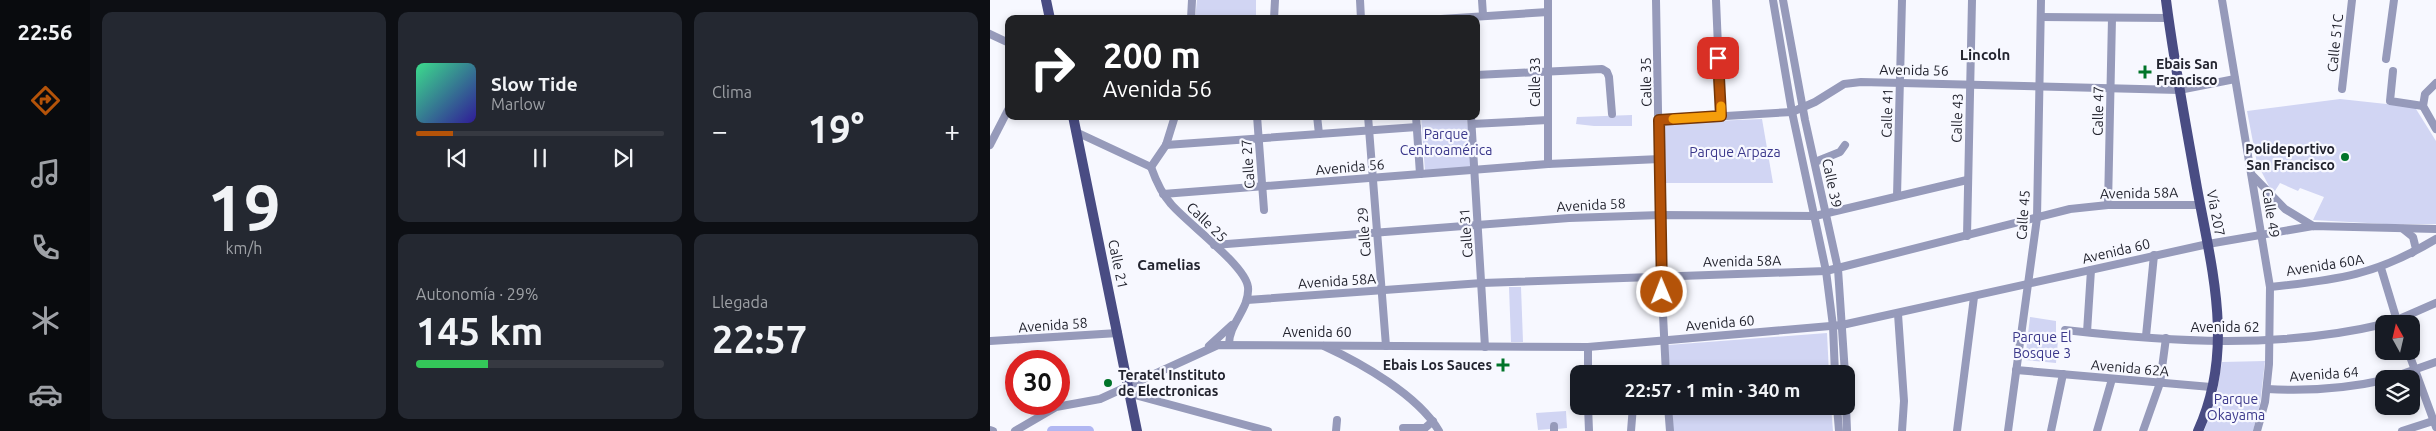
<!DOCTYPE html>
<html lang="es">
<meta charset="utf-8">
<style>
:root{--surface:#171b24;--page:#242831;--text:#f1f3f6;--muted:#9ea1a6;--line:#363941;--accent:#b45309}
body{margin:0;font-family:Ubuntu,sans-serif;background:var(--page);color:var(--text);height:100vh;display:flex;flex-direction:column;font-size:19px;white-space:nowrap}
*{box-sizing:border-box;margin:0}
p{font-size:16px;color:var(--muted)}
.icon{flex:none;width:28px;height:28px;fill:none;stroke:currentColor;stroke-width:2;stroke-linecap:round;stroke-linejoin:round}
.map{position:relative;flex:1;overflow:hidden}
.sheet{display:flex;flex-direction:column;gap:12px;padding:12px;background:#0d0f14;width:900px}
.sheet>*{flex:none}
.guide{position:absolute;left:15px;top:15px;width:475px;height:105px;border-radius:10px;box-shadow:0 2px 8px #0003;background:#202124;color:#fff;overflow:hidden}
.needle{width:32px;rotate:352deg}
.fabs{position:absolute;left:1385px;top:315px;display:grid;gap:10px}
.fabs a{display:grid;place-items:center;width:45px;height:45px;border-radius:10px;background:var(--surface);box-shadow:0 2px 8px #0003;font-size:25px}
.speed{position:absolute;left:15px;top:350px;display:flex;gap:10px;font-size:25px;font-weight:700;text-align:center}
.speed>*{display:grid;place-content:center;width:65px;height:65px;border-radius:50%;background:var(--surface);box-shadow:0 2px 8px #0003;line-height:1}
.speed .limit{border:8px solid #d22;background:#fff;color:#111}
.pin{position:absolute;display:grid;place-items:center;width:42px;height:42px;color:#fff;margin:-21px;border-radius:10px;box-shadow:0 2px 8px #0006}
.me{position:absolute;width:55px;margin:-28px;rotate:359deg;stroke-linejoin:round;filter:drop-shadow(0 0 4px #0008)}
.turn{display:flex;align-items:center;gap:18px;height:105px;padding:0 15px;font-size:22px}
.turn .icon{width:65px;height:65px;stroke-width:2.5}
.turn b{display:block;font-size:35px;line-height:42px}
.big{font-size:38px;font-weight:600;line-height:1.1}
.sheet .card{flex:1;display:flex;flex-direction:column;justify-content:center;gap:8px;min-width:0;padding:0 18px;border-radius:10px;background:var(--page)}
.sheet .dial{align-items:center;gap:0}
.dial b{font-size:65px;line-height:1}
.song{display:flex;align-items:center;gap:15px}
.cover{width:60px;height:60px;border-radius:8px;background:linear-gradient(135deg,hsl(150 70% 55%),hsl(250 70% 35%))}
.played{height:5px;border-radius:2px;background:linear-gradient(90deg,var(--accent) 15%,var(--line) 15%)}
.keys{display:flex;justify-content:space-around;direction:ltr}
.heat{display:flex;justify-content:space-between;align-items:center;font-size:28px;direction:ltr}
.charge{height:8px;border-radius:4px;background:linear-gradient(90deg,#34c759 29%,var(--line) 0)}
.sheet .tiles{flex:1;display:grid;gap:12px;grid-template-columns:repeat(3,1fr)}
.card:first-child{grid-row:span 2}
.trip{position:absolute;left:580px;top:365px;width:285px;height:50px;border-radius:10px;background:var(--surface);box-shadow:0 2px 8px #0003;font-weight:600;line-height:50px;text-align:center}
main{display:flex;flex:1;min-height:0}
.menu{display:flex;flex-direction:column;width:90px;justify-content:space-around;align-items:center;background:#090b0e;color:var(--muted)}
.menu .icon{width:35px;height:35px}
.menu .on{color:var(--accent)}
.menu b{font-size:22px;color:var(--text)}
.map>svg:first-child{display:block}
.green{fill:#d1d5f3}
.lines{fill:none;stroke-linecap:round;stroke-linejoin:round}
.river{stroke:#b1b7f2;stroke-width:10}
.minor{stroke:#969aba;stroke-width:8}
.major{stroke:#494c83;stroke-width:10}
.route-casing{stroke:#753606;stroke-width:12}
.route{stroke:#b45309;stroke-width:9}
.slow{stroke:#f59e0b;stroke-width:9}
.poi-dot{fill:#007429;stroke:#f7f8ff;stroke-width:2}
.labels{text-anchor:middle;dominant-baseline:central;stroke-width:4.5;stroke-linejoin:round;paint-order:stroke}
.street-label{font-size:14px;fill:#23242f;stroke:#f7f8ff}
.poi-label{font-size:14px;font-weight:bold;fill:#23242f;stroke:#f7f8ff;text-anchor:start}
.park-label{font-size:14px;fill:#3b388b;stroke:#f7f8ff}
.neighbourhood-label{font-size:15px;font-weight:bold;fill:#23242f;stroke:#f7f8ff}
</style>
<main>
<nav class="menu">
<b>22:56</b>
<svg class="icon on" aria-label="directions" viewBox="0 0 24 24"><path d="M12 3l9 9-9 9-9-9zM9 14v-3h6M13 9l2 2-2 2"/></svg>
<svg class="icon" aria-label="music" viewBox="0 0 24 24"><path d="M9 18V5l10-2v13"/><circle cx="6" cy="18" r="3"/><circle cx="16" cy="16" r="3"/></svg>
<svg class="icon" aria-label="phone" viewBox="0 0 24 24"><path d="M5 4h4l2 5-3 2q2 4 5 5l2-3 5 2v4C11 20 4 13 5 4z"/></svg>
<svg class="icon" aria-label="climate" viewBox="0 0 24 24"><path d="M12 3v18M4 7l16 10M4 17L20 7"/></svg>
<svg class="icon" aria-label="car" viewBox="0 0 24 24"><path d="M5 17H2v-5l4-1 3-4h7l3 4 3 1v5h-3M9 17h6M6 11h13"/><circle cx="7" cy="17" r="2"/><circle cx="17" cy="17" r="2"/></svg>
</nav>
<section class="sheet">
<div class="tiles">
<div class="card dial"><b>19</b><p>km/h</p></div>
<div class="card">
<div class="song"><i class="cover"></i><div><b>Slow Tide</b><p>Marlow</p></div></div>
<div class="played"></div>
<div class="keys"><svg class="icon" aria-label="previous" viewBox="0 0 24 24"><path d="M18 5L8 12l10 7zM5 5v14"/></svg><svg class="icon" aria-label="pause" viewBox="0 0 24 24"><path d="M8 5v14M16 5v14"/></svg><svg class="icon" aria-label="next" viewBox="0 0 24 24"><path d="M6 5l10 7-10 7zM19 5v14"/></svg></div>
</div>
<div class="card"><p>Clima</p>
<div class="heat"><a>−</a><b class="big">19°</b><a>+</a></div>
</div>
<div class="card"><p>Autonomía · 29%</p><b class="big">145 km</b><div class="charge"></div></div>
<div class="card"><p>Llegada</p><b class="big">22:57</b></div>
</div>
</section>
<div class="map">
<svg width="1446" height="431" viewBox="0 0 1446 431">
<rect width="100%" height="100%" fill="#f7f8ff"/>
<g class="green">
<path d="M207 0H266V19H205Z"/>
<path d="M1350 99 1424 107 1426 109 1446 141V224H1396L1323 220 1334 197 1310 188 1308 191 1290 183 1283 194 1267 163 1257 111Z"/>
<path d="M642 115V126H604L586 124 587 117Z"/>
<path d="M431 116H477L481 168 435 171Z"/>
<path d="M772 119 783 183H676L674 123Z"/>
<path d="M519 287H531L533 342H521Z"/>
<path d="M1040 317 1066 321V338L1068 340 1066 363 1035 360Z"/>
<path d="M837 333 839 374H680L678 345Z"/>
<path d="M1275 361 1270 404 1263 431H1214L1226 398 1232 362Z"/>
<path d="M682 406H841L843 431H683Z"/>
<path d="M576 411 577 428 567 429V424H560V429L548 430 546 413Z"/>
</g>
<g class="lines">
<path class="river" d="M62 431H99"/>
<g class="minor">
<path d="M370 0 371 19"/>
<path d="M492 0 493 15"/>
<path d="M666 0 671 275 676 374"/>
<path d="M726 0 731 116"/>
<path d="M783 0 802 112 836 271 843 326 845 374"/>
<path d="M793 0 815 120 848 269 855 374"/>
<path d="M1232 0 1280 287 1279 364 1275 402 1267 431"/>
<path d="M1051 17 1178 18"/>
<path d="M201 19 202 0"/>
<path d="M284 19 285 0"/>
<path d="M451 19 558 12"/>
<path d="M0 34 19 43"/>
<path d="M1396 59 1404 0"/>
<path d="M1403 71 1400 101 1433 106"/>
<path d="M486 75 612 69 617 72 619 77 622 114"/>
<path d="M1446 83 1435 94 1433 106 1446 129"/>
<path d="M1352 89 1362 0"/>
<path d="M267 116 274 210"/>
<path d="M327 116 329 134"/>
<path d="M378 116 396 346"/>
<path d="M426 116 430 174"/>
<path d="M481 116 495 347"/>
<path d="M669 120 802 112 825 102 854 84 871 82 1189 90 1245 79"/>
<path d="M482 124 558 120"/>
<path d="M86 132 161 167"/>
<path d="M0 145 19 108"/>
<path d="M176 145 427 127"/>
<path d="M825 162 850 152 855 145"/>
<path d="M558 164V0"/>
<path d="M161 167C166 181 171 193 181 204 197 223 255 265 258 287 260 309 239 323 239 344"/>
<path d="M161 167 176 145 185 116"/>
<path d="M1262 175 1295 209 1323 226"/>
<path d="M173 194 558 164 670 159"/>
<path d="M907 196 912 0"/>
<path d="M1118 205 1122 18"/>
<path d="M1413 229 1423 237 1426 249 1422 253"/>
<path d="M977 236 982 0"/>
<path d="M224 245 579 218 671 215 825 216 977 180"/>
<path d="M1391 268 1408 324"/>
<path d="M1280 287C1347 280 1387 275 1446 239"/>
<path d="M257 300 492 283 836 271 1080 209 1118 205H1210"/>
<path d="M908 314 914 401 912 431"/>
<path d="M1394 324 1407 320 1446 303"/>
<path d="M1075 330C1180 342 1290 349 1394 324"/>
<path d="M1097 332 1101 270"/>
<path d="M1156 336 1164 255"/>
<path d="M0 341 128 333"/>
<path d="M219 346 242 325"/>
<path d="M334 346C371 363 428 395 449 431"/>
<path d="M598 347V374"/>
<path d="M1418 351 1446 427"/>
<path d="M1026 370 1221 387"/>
<path d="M1398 379 1446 362"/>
<path d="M1277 389C1316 391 1355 389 1394 380"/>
<path d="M141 394 278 431"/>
<path d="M598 406 599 431"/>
<path d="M678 406 680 431"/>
<path d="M847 406 849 431"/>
<path d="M856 406 857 431"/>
<path d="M564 426V431"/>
<path d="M413 428H435L443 421"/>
<path d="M0 430 3 431"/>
<path d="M25 431 66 407 110 399 228 345 598 347 852 325 1218 244 1323 226 1446 229"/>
<path d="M346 431 347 420"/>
<path d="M641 431 643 406"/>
<path d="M967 431 984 297"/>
<path d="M1018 431 1047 218 1051 0"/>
<path d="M1061 431 1073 374"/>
<path d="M1107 431 1122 379"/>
<path d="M1153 431 1170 383 1176 338"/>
<path d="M1412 431 1446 420"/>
</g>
<g class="major">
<path d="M56 0 60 19"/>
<path d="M1176 0C1184 63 1196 125 1207 188 1222 270 1245 350 1208 431"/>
<path d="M83 116 147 431"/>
</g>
</g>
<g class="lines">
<defs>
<path id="route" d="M672 292 669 120 731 116 728 58"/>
</defs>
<use href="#route" class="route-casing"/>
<use href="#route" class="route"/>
<path class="slow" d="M683 119 731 116V106"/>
</g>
<g class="poi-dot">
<path d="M1152.5 64.5h5v5h5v5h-5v5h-5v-5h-5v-5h5z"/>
<circle cx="1355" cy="157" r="5"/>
<path d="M510.5 357.5h5v5h5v5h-5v5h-5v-5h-5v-5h5z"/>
<circle cx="118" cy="383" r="5"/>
</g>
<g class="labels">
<g class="street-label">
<text transform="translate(1345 43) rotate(-84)">Calle 51C</text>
<text transform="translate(924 70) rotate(1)">Avenida 56</text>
<text transform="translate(545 82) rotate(-90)">Calle 33</text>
<text transform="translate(656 82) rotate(-91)">Calle 35</text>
<text transform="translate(1108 111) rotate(-89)">Calle 47</text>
<text transform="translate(897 113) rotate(-88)">Calle 41</text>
<text transform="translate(967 118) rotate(-88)">Calle 43</text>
<text transform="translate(258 164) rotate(-94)">Calle 27</text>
<text transform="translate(360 167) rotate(-5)">Avenida 56</text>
<text transform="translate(842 183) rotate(78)">Calle 39</text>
<text transform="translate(1149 193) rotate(-1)">Avenida 58A</text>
<text transform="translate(601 205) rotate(-3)">Avenida 58</text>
<text transform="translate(1226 213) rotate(79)">Vía 207</text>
<text transform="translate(1281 213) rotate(81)">Calle 49</text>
<text transform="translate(1033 215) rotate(-86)">Calle 45</text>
<text transform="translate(217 222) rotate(44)">Calle 25</text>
<text transform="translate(374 232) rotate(-94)">Calle 29</text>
<text transform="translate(476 233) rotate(-94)">Calle 31</text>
<text transform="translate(1126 251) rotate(-13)">Avenida 60</text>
<text transform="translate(752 261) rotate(-1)">Avenida 58A</text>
<text transform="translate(128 264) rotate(78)">Calle 21</text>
<text transform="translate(1335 265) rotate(-9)">Avenida 60A</text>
<text transform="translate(347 281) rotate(-4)">Avenida 58A</text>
<text transform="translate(730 323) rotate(-5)">Avenida 60</text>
<text transform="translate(63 325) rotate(-4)">Avenida 58</text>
<text x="1235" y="327">Avenida 62</text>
<text x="327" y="332">Avenida 60</text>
<text transform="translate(1140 368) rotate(5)">Avenida 62A</text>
<text transform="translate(1334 374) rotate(-4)">Avenida 64</text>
</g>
<g class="poi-label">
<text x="1166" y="64">Ebais San<tspan x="1166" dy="16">Francisco</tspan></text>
<text x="1345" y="149" text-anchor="end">Polideportivo<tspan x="1345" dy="16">San Francisco</tspan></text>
<text x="502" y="365" text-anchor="end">Ebais Los Sauces</text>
<text x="128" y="375">Teratel Instituto<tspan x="128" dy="16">de Electronicas</tspan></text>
</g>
<g class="park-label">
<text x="456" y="134">Parque<tspan x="456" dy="16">Centroamérica</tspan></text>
<text x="745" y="152">Parque Arpaza</text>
<text x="1052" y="337">Parque El<tspan x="1052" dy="16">Bosque 3</tspan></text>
<text x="1246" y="399">Parque<tspan x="1246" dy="16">Okayama</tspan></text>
</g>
<g class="neighbourhood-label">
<text x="995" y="54">Lincoln</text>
<text x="179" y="264">Camelias</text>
</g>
</g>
</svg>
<div class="fabs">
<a><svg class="needle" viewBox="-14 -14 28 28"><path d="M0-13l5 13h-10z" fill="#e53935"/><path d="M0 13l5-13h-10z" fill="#9ea1a6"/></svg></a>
<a><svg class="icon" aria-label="layers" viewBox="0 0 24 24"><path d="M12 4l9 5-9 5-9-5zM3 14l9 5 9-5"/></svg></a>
</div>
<div class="speed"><div class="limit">30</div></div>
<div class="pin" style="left:728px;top:58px;background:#d93025"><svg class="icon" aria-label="arrive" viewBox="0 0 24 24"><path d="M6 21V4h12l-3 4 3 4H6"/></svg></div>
<svg class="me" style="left:672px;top:292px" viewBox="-20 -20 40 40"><circle r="17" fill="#b45309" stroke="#fff" stroke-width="3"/><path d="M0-11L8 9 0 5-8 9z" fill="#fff"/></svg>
<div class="trip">22:57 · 1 min · 340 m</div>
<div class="guide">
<div class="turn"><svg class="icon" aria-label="right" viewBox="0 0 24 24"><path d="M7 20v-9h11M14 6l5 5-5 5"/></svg><div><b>200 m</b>Avenida 56</div></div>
</div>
</div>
</main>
